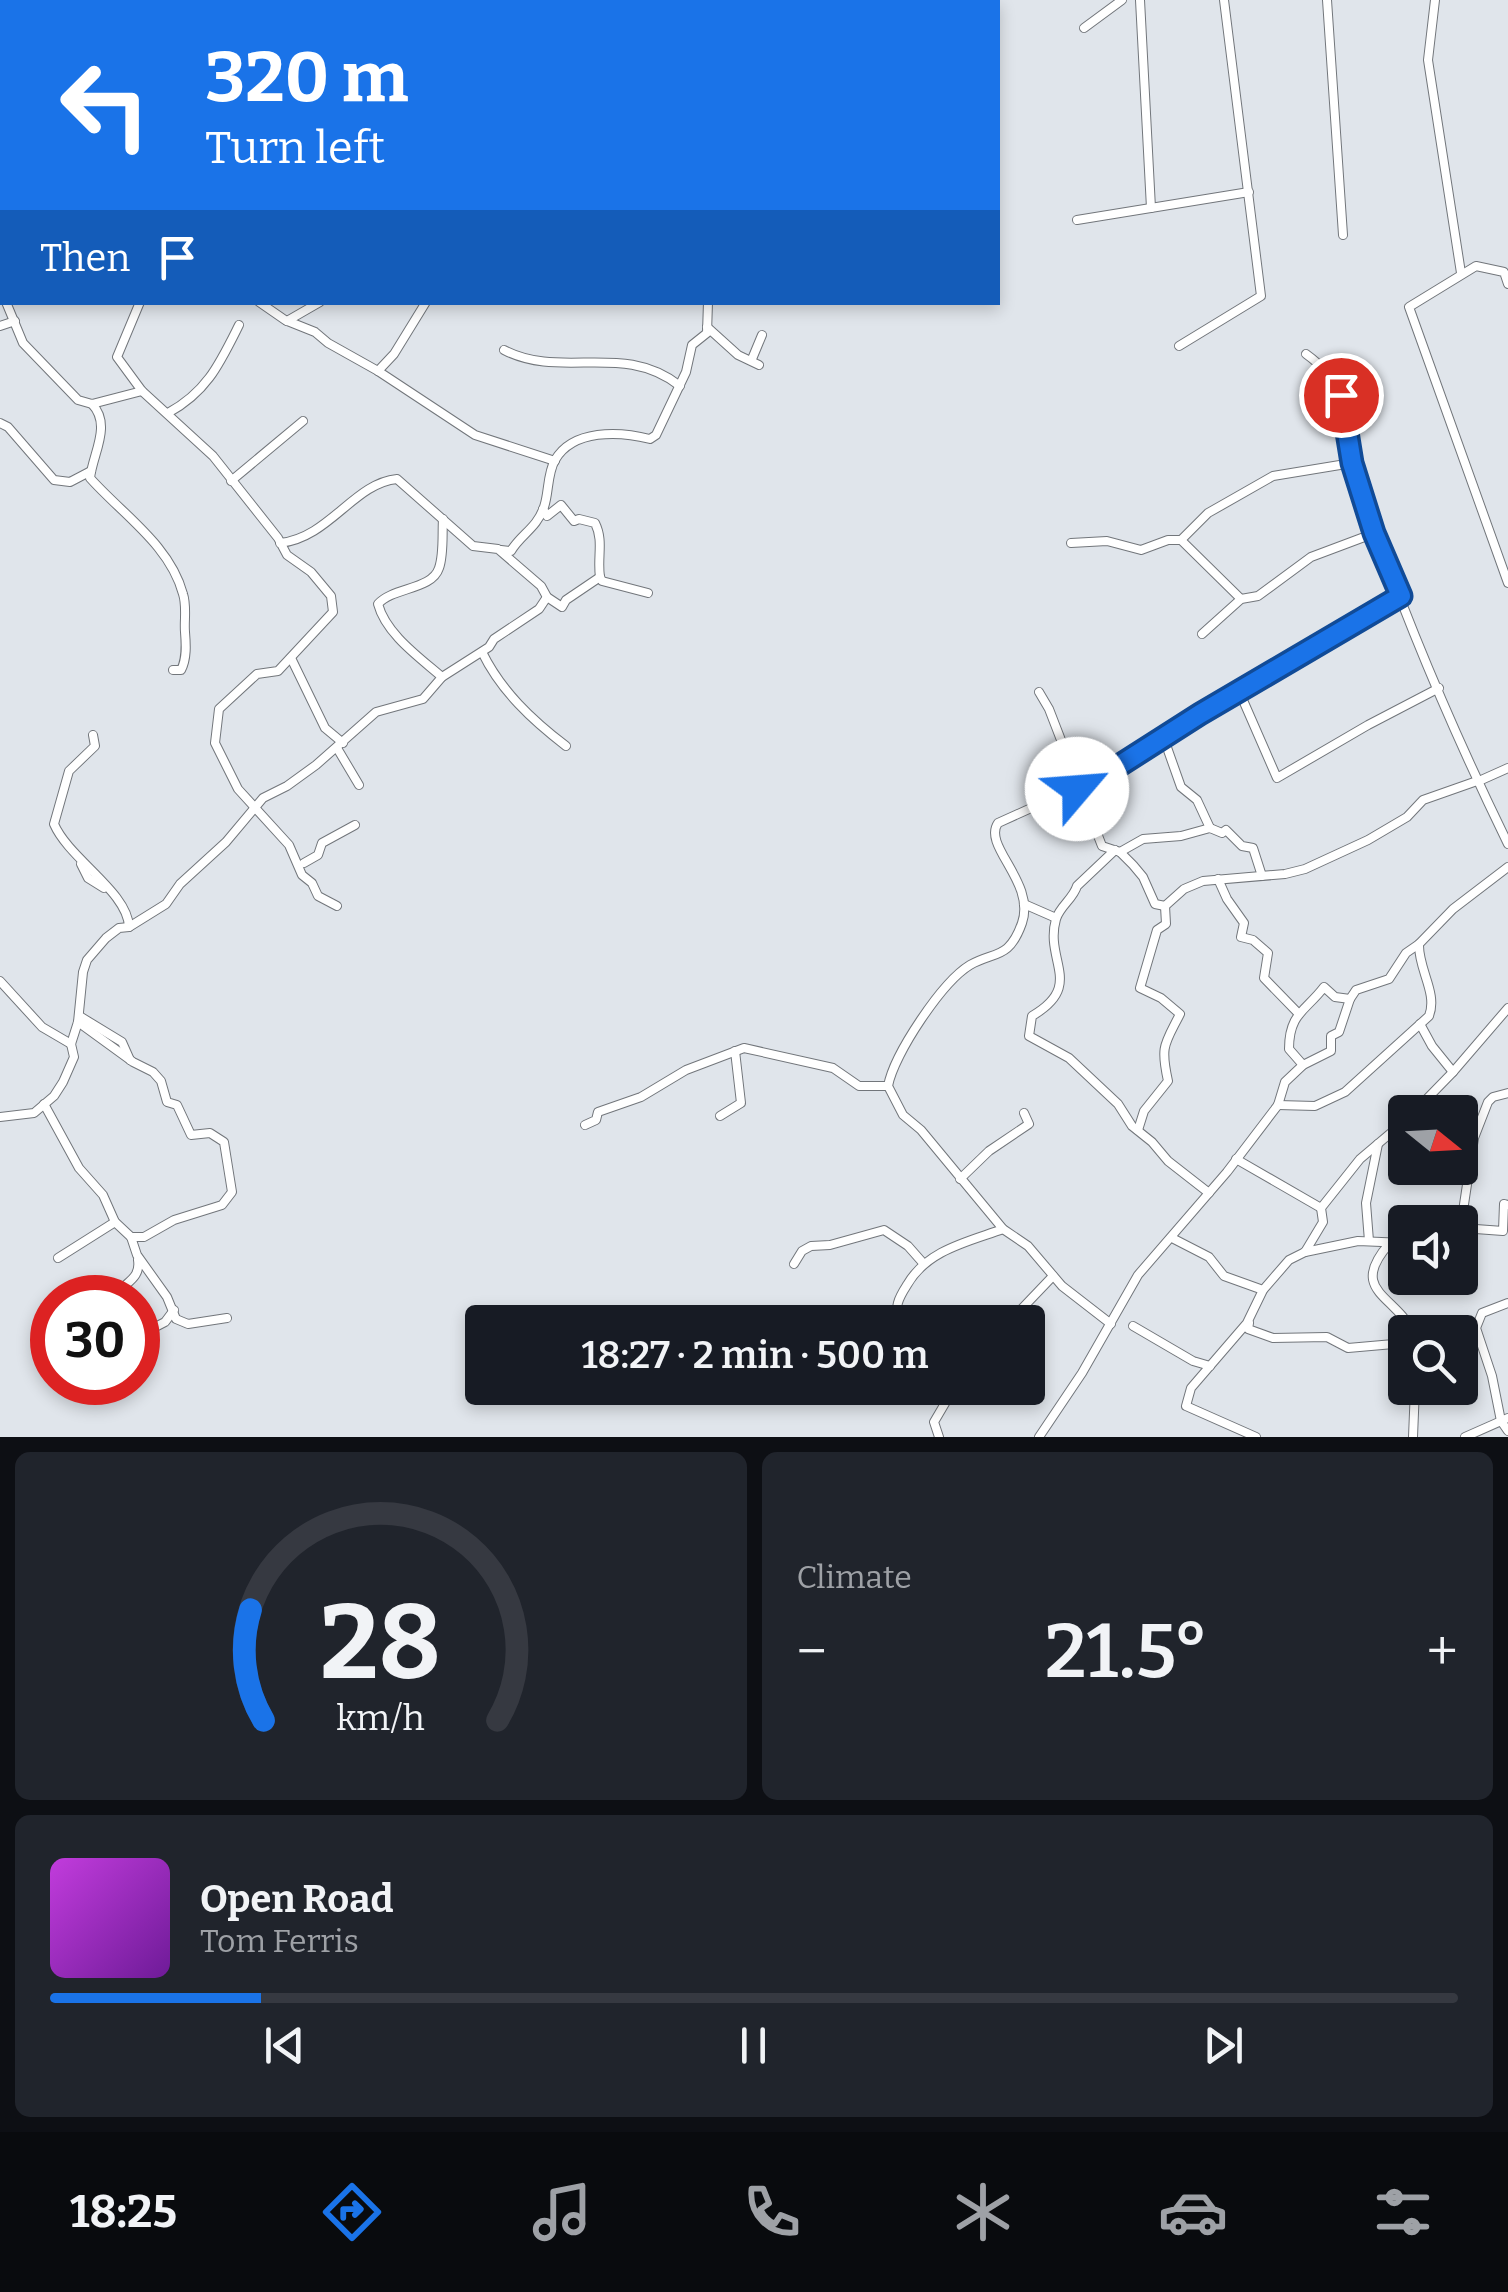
<!DOCTYPE html>
<meta charset="utf-8">
<style>
:root{--surface:#171b24;--page:#20242c;--text:#f1f3f6;--muted:#9ea1a6;--line:#363941;--accent:#1a73e8}
body{margin:0;font-family:Bitter,serif;background:var(--page);color:var(--text);height:100vh;display:flex;flex-direction:column;font-size:38px;white-space:nowrap}
*{box-sizing:border-box;margin:0}
p{font-size:32px;color:var(--muted)}
.icon{flex:none;width:55px;height:55px;fill:none;stroke:currentColor;stroke-width:2;stroke-linecap:round;stroke-linejoin:round}
.map{position:relative;height:1437px;overflow:hidden}
.panel{display:flex;flex-direction:column;gap:15px;padding:15px;background:#0d0f14;flex:1}
.panel>*{flex:none}
.hud{position:absolute;left:0px;top:0px;width:1000px;height:305px;box-shadow:0 5px 15px #0003;background:#1a73e8;color:#fff;overflow:hidden}
.needle{width:65px;rotate:108deg}
.controls{position:absolute;left:1388px;top:1095px;display:grid;gap:20px}
.controls a{display:grid;place-items:center;width:90px;height:90px;border-radius:10px;background:var(--surface);box-shadow:0 5px 15px #0003;font-size:50px}
.speed{position:absolute;left:30px;top:1275px;display:flex;gap:20px;font-size:50px;font-weight:700;text-align:center}
.speed>*{display:grid;place-content:center;width:130px;height:130px;border-radius:50%;background:var(--surface);box-shadow:0 5px 15px #0003;line-height:1}
.speed .limit{border:15px solid #d22;background:#fff;color:#111}
.pin{position:absolute;display:grid;place-items:center;width:85px;height:85px;color:#fff;margin:-42px;border:5px solid #fff;border-radius:50%;box-shadow:0 2px 10px #0007}
.me{position:absolute;width:110px;margin:-55px;rotate:63deg;stroke-linejoin:round;filter:drop-shadow(0 0 8px #0008)}
.turn{display:flex;align-items:center;gap:35px;height:210px;padding:0 40px;font-size:45px}
.turn .icon{width:130px;height:130px;stroke-width:2.5}
.turn b{display:block;font-size:70px;line-height:85px}
.then{display:flex;align-items:center;height:95px;padding:0 40px;background:#0003;gap:20px;font-size:38px}
.big{font-size:75px;font-weight:600;line-height:1.1}
.panel .tile{flex:1;display:flex;flex-direction:column;justify-content:center;gap:15px;min-width:0;padding:0 35px;border-radius:15px;background:var(--page)}
.panel .dial{align-items:center;gap:0}
.dial svg{height:260px;overflow:visible;fill:none;stroke:var(--line);stroke-width:7;stroke-linecap:round;text-anchor:middle}
.dial text{fill:var(--text);stroke:none}
.song{display:flex;align-items:center;gap:30px}
.cover{width:120px;height:120px;border-radius:15px;background:linear-gradient(135deg,hsl(290 70% 55%),hsl(280 70% 35%))}
.played{height:10px;border-radius:5px;background:linear-gradient(90deg,var(--accent) 15%,var(--line) 15%)}
.keys{display:flex;justify-content:space-around;direction:ltr}
.heat{display:flex;justify-content:space-between;align-items:center;font-size:55px;direction:ltr}
.panel .tiles{flex:1;display:grid;gap:15px;grid-template-columns:1fr 1fr}
.tile:last-child{grid-column:span 2}
.trip{position:absolute;left:465px;top:1305px;width:580px;height:100px;border-radius:10px;background:var(--surface);box-shadow:0 5px 15px #0003;font-weight:600;line-height:100px;text-align:center}
.dock{display:flex;height:160px;justify-content:space-around;align-items:center;background:#090b0e;color:var(--muted)}
.dock .icon{width:70px;height:70px}
.dock .active{color:var(--accent)}
.dock b{font-size:45px;color:var(--text)}
.map>svg:first-child{display:block}
.lines{fill:none;stroke-linecap:round;stroke-linejoin:round}
.minor-casing{stroke:#72767b;stroke-width:10}
.minor{stroke:#fff;stroke-width:8}
.route-casing{stroke:#114b97;stroke-width:25}
.route{stroke:#1a73e8;stroke-width:18}
</style>
<div class="map">
<svg width="1508" height="1437" viewBox="0 0 1508 1437">
<rect width="100%" height="100%" fill="#e0e5eb"/>
<g class="lines">
<defs>
<g id="minor">
<path d="M237 0 238 2"/>
<path d="M324 0V2"/>
<path d="M516 0V2"/>
<path d="M610 0V2"/>
<path d="M792 0V2"/>
<path d="M1140 0 1151 208"/>
<path d="M1327 0 1343 235"/>
<path d="M1435 0 1428 60 1461 273"/>
<path d="M51 2 52 0"/>
<path d="M687 2 692 0"/>
<path d="M1084 28 1122 0"/>
<path d="M0 123 2 124"/>
<path d="M1077 220 1249 192"/>
<path d="M1508 284 1504 272 1476 266 1409 307 1508 583"/>
<path d="M0 293 2 297"/>
<path d="M6 302 23 343 78 400 92 404 142 391"/>
<path d="M140 302 117 357 142 391 213 456 278 538 287 555 311 572 331 596 333 612 278 671 257 674 219 709 215 743 238 789 289 845 302 875 312 883 318 896 337 906"/>
<path d="M259 302 285 320 315 332 328 343 378 371 475 435 555 461"/>
<path d="M287 321 320 302"/>
<path d="M0 326 15 321"/>
<path d="M707 327 738 355 759 365"/>
<path d="M1179 346 1261 296 1224 0"/>
<path d="M504 350C562 380 623 341 680 386"/>
<path d="M1306 354C1348 384 1346 416 1352 463"/>
<path d="M752 359 762 335"/>
<path d="M378 371 394 354 426 302"/>
<path d="M92 404C112 425 93 453 90 478 122 514 170 545 183 594 187 606 184 621 185 632 186 644 187 659 181 670H173"/>
<path d="M168 413C207 392 220 363 239 325"/>
<path d="M0 423 8 427 54 480 70 482 91 471"/>
<path d="M231 481 303 421"/>
<path d="M543 509 547 516 561 505 574 521 579 519 595 523C604 541 597 557 600 577"/>
<path d="M280 543C329 538 354 483 397 479L473 546 498 549 541 586 547 597 562 607 566 600 600 577"/>
<path d="M1071 543 1107 541 1141 550 1168 540H1181"/>
<path d="M501 550 511 551C520 535 537 528 544 507 549 493 547 474 555 460 573 429 619 431 650 439L656 435 686 372 692 345 707 333 708 302"/>
<path d="M600 577 602 581 648 593"/>
<path d="M1241 599 1181 540 1208 513 1273 476 1352 463C1394 593 1449 723 1508 844"/>
<path d="M1202 634 1241 599 1258 596 1311 557 1375 533"/>
<path d="M482 652C501 691 532 720 566 746"/>
<path d="M291 658 325 728 343 743"/>
<path d="M442 677C419 657 386 634 378 604 393 587 432 590 439 568 444 554 442 534 443 519"/>
<path d="M1239 691 1277 778 1368 725 1439 688"/>
<path d="M1039 692 1049 709 1102 846 1120 852 1133 865 1143 877 1155 904 1165 906"/>
<path d="M93 735 95 746 69 771 54 824C69 859 128 892 129 927"/>
<path d="M1164 739 1181 787 1197 800 1210 828"/>
<path d="M337 748 359 785"/>
<path d="M1479 781 1508 768"/>
<path d="M1115 850 1077 886C1073 899 1060 906 1056 919 1044 961 1085 985 1032 1016L1029 1036 1069 1058 1118 1104 1132 1126 1152 1142 1168 1161 1209 1193"/>
<path d="M1120 852 1143 839 1181 836 1210 828 1222 833 1226 830 1242 846 1253 848 1262 876"/>
<path d="M304 863 318 855 322 843 355 825"/>
<path d="M81 864 88 878 104 888"/>
<path d="M1218 879 1227 899 1244 923 1241 937 1253 940 1268 953 1264 978 1298 1013"/>
<path d="M1024 904 1056 918"/>
<path d="M1165 906 1184 889 1203 881 1285 874 1305 869 1368 840 1407 817 1423 800 1477 781"/>
<path d="M0 981 42 1027 71 1044"/>
<path d="M81 1017 122 1042 130 1060"/>
<path d="M78 1022 133 1062 153 1072 161 1081 167 1102 177 1105 191 1135 210 1133 224 1142 232 1192 222 1205 174 1220 144 1237H131"/>
<path d="M1420 1024 1432 1046 1453 1072"/>
<path d="M1303 1065 1289 1049C1289 1013 1306 1011 1324 987L1335 997 1350 999"/>
<path d="M44 1104 79 1168 103 1195 115 1222 131 1237 137 1255 167 1297 176 1319 188 1324 227 1318"/>
<path d="M1278 1105 1315 1106 1345 1092 1429 1016C1438 993 1418 969 1419 944L1453 909 1508 867"/>
<path d="M1414 1112 1453 1072 1508 1008"/>
<path d="M720 1116 741 1103 735 1051"/>
<path d="M0 1117 34 1113 54 1096 63 1082 74 1057 71 1044 78 1022 83 972 87 960 106 938 119 928 129 927 166 904 180 884 226 842 263 798 287 786 316 765 376 712 423 699 442 677 489 647 494 639 539 609 547 597"/>
<path d="M585 1125 596 1120 598 1112 641 1097 686 1070 744 1048 833 1068 859 1086H888"/>
<path d="M1138 1130 1144 1111 1168 1081C1160 1045 1165 1044 1180 1014L1161 998 1140 988 1157 930 1166 924 1165 906"/>
<path d="M1236 1159 1321 1208"/>
<path d="M960 1179 989 1151 1029 1124 1024 1113"/>
<path d="M1462 1228 1503 1231 1504 1204 1508 1205"/>
<path d="M1460 1231 1474 1138 1488 1102 1493 1097 1508 1093"/>
<path d="M1172 1238 1209 1257 1224 1276 1263 1290"/>
<path d="M1369 1241 1366 1203 1378 1144"/>
<path d="M1389 1244C1348 1291 1395 1295 1413 1332"/>
<path d="M1305 1252 1358 1241 1405 1243"/>
<path d="M58 1258 115 1222"/>
<path d="M794 1264 802 1251 811 1246 830 1245 884 1230 908 1246 923 1263"/>
<path d="M116 1295C125 1282 141 1279 138 1260"/>
<path d="M1508 1303 1482 1313 1476 1328 1492 1376 1501 1421 1508 1431"/>
<path d="M900 1322C894 1307 898 1299 907 1285 927 1250 967 1242 1003 1229"/>
<path d="M1009 1322 1053 1276"/>
<path d="M1249 1323 1248 1329 1273 1338 1327 1337 1348 1348 1405 1343"/>
<path d="M1111 1324 1062 1286 1028 1246 1003 1229 921 1130 903 1115 888 1086C894 1054 942 982 970 965 994 951 1009 960 1022 923 1036 882 982 846 998 823L1060 795 1081 790 1200 715 1401 596"/>
<path d="M1133 1326 1193 1361 1210 1366"/>
<path d="M138 1336 165 1322 174 1310"/>
<path d="M939 1437 934 1422 954 1388"/>
<path d="M1039 1437 1082 1373 1138 1275 1227 1172 1278 1105 1285 1082 1303 1065 1331 1051V1036L1339 1032 1350 999 1356 990 1389 979 1406 953 1419 944"/>
<path d="M1256 1437 1186 1406 1191 1388 1247 1323 1263 1290 1289 1260 1305 1252 1323 1222 1321 1208 1360 1159 1405 1121"/>
<path d="M1413 1437 1415 1388"/>
<path d="M1465 1437 1508 1418"/>
</g>
</defs>
<use href="#minor" class="minor-casing"/>
<use href="#minor" class="minor"/>
</g>
<g class="lines">
<defs>
<path id="route" d="M1077 789 1081 790 1200 714 1401 596 1374 533 1352 463 1341 395"/>
</defs>
<use href="#route" class="route-casing"/>
<use href="#route" class="route"/>
</g>
</svg>
<div class="controls">
<a><svg class="needle" viewBox="-14 -14 28 28"><path d="M0-13l5 13h-10z" fill="#e53935"/><path d="M0 13l5-13h-10z" fill="#9ea1a6"/></svg></a>
<a><svg class="icon" aria-label="sound" viewBox="0 0 24 24"><path d="M4 9h4l5-4v14l-5-4H4zM17 9q2 3 0 6"/></svg></a>
<a><svg class="icon" aria-label="search" viewBox="0 0 24 24"><circle cx="10" cy="10" r="6"/><path d="M15 15l6 6"/></svg></a>
</div>
<div class="speed"><div class="limit">30</div></div>
<div class="pin" style="left:1341px;top:395px;background:#d93025"><svg class="icon" aria-label="arrive" viewBox="0 0 24 24"><path d="M6 21V4h12l-3 4 3 4H6"/></svg></div>
<svg class="me" style="left:1077px;top:789px" viewBox="-20 -20 40 40"><circle r="19" fill="#fff"/><path d="M0-13L10 11 0 6-10 11z" fill="#1a73e8"/></svg>
<div class="trip">18:27 · 2 min · 500 m</div>
<div class="hud">
<div class="turn"><svg class="icon" aria-label="left" viewBox="0 0 24 24"><path d="M17 20v-9H6M10 6l-5 5 5 5"/></svg><div><b>320 m</b>Turn left</div></div>
<div class="then">Then<svg class="icon" aria-label="arrive" viewBox="0 0 24 24"><path d="M6 21V4h12l-3 4 3 4H6"/></svg></div>
</div>
</div>
<section class="panel">
<div class="tiles">
<div class="tile dial"><svg viewBox="0 0 100 80">
<path d="M14 69A42 42 0 1 1 86 69"/>
<path d="M14 69A42 42 0 0 1 10 35" stroke="#1a73e8"/>
<text x="50" y="56" font-size="32" font-weight="700">28</text>
<text x="50" y="72" font-size="11">km/h</text>
</svg></div>
<div class="tile"><p>Climate</p>
<div class="heat"><a>−</a><b class="big">21.5°</b><a>+</a></div>
</div>
<div class="tile">
<div class="song"><i class="cover"></i><div><b>Open Road</b><p>Tom Ferris</p></div></div>
<div class="played"></div>
<div class="keys"><svg class="icon" aria-label="previous" viewBox="0 0 24 24"><path d="M18 5L8 12l10 7zM5 5v14"/></svg><svg class="icon" aria-label="pause" viewBox="0 0 24 24"><path d="M8 5v14M16 5v14"/></svg><svg class="icon" aria-label="next" viewBox="0 0 24 24"><path d="M6 5l10 7-10 7zM19 5v14"/></svg></div>
</div>
</div>
</section>
<nav class="dock">
<b>18:25</b>
<svg class="icon active" aria-label="directions" viewBox="0 0 24 24"><path d="M12 3l9 9-9 9-9-9zM9 14v-3h6M13 9l2 2-2 2"/></svg>
<svg class="icon" aria-label="music" viewBox="0 0 24 24"><path d="M9 18V5l10-2v13"/><circle cx="6" cy="18" r="3"/><circle cx="16" cy="16" r="3"/></svg>
<svg class="icon" aria-label="phone" viewBox="0 0 24 24"><path d="M5 4h4l2 5-3 2q2 4 5 5l2-3 5 2v4C11 20 4 13 5 4z"/></svg>
<svg class="icon" aria-label="climate" viewBox="0 0 24 24"><path d="M12 3v18M4 7l16 10M4 17L20 7"/></svg>
<svg class="icon" aria-label="car" viewBox="0 0 24 24"><path d="M5 17H2v-5l4-1 3-4h7l3 4 3 1v5h-3M9 17h6M6 11h13"/><circle cx="7" cy="17" r="2"/><circle cx="17" cy="17" r="2"/></svg>
<svg class="icon" aria-label="filters" viewBox="0 0 24 24"><path d="M4 7h16M4 17h16"/><circle cx="9" cy="7" r="2"/><circle cx="15" cy="17" r="2"/></svg>
</nav>
